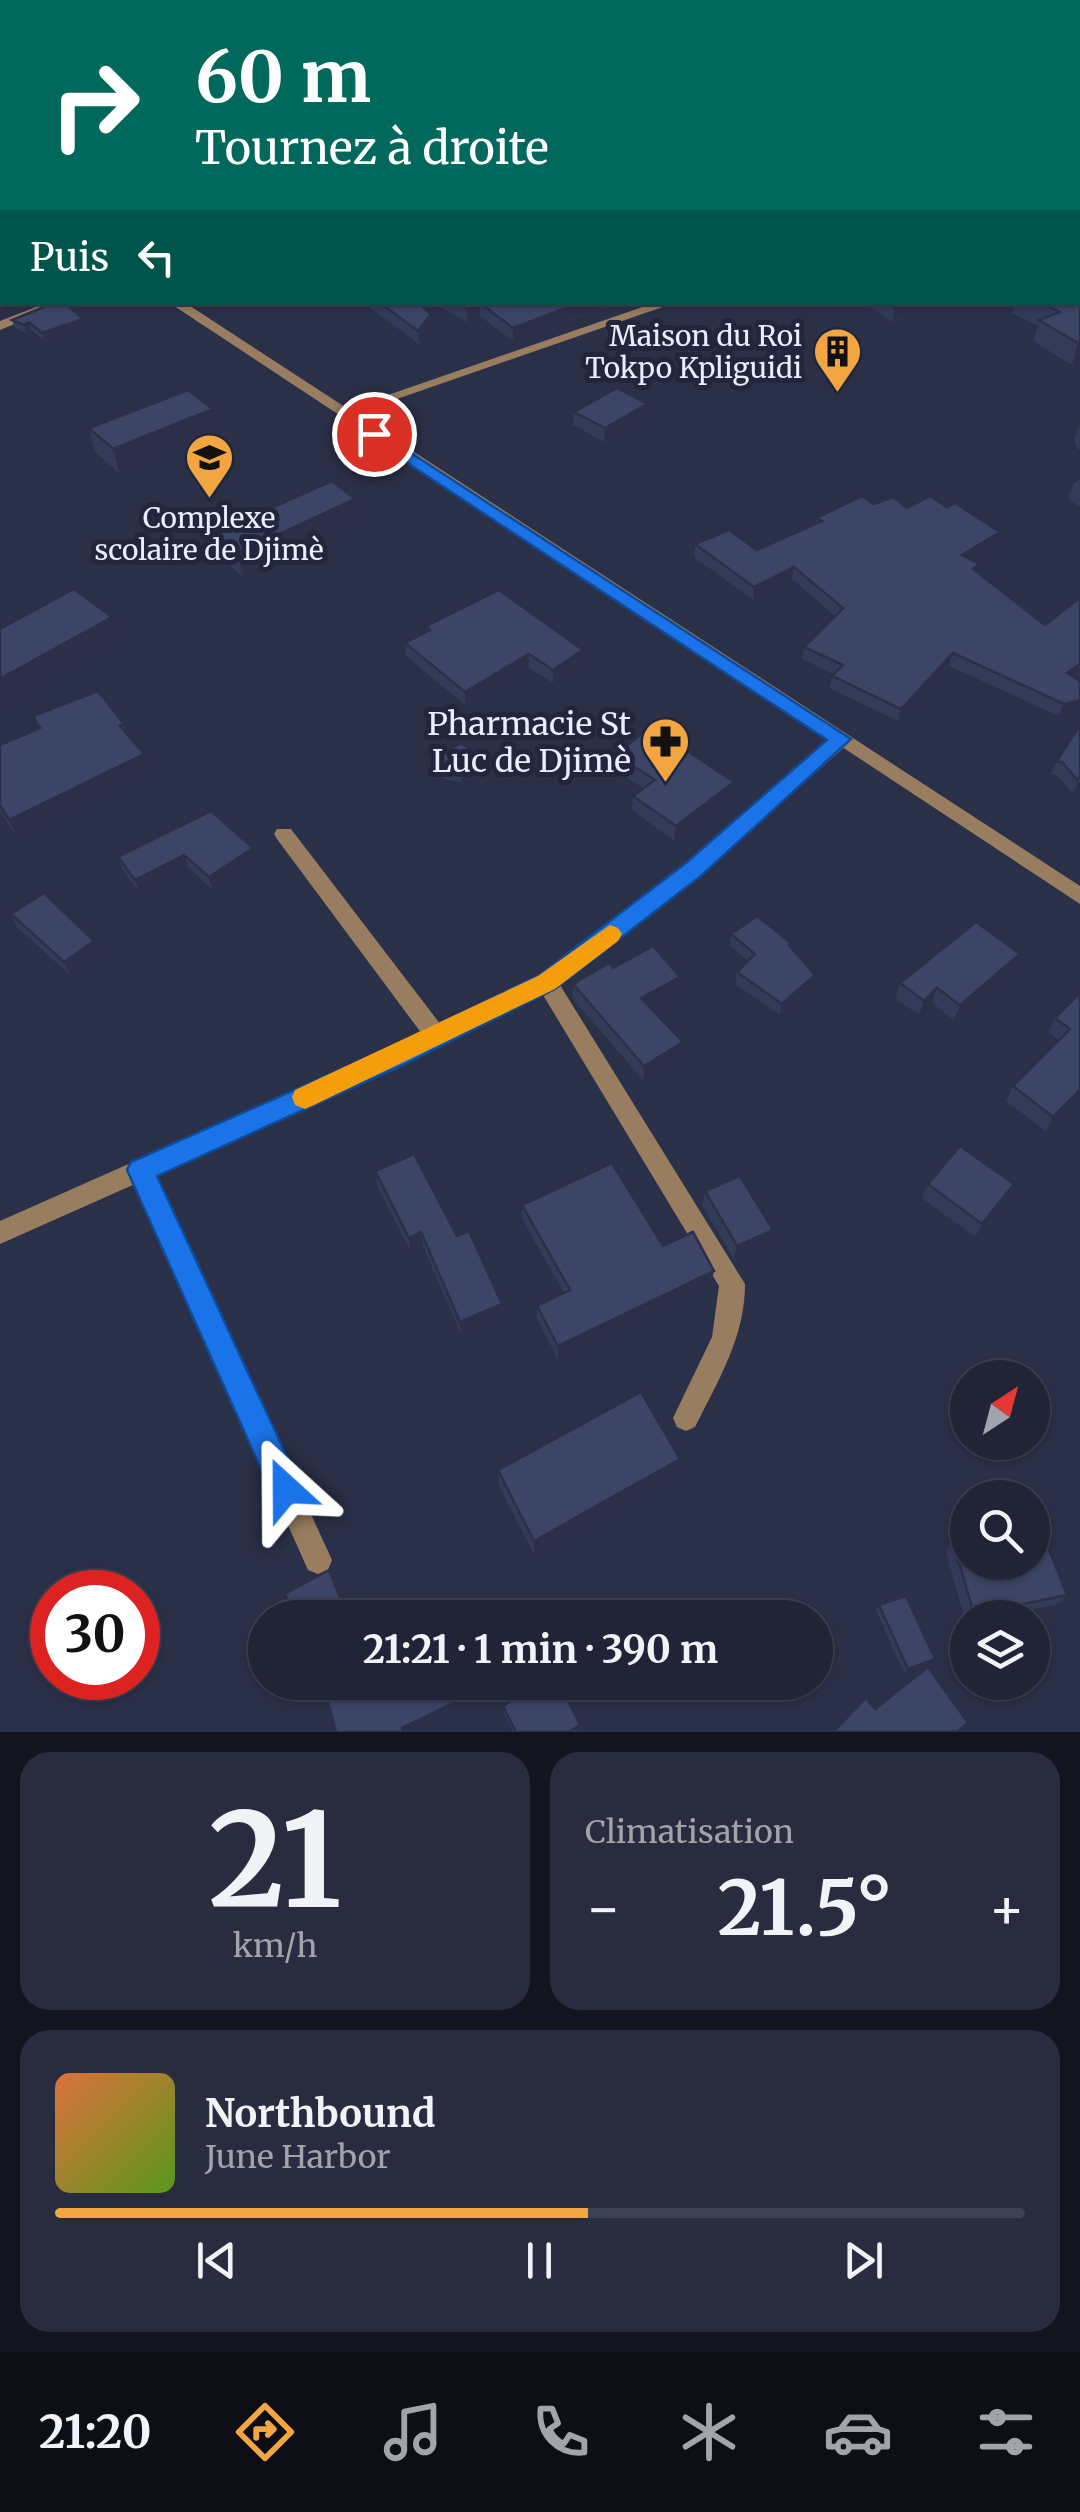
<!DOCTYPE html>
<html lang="fr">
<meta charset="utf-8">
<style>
:root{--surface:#202436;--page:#282c3e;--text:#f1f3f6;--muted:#a2a4ad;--line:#3d4151;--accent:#f2a541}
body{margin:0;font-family:Merriweather,serif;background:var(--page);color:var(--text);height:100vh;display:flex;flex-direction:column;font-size:38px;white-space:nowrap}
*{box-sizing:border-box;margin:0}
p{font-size:32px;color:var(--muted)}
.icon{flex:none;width:55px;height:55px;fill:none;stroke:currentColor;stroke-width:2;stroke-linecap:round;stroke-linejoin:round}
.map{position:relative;height:1732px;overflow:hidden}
.side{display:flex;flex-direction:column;gap:20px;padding:20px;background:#12141e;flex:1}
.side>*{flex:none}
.hud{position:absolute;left:0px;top:0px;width:1080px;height:305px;box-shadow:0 2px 8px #0004,0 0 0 2px var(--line);background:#00695c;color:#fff;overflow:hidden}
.needle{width:65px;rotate:36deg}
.controls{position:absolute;left:950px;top:1360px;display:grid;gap:20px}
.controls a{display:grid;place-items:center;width:100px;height:100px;border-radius:50%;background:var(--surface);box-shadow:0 2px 8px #0004,0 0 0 2px var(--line);font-size:50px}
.speed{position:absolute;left:30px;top:1570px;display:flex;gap:20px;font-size:50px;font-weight:700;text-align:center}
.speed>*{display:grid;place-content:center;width:130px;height:130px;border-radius:50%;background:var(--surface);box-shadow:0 2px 8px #0004,0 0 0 2px var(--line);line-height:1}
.speed .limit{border:15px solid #d22;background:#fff;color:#111}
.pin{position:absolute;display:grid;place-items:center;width:85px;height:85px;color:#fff;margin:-42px;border:5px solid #fff;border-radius:50%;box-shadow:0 2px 10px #0007}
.me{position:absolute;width:110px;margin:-55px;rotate:336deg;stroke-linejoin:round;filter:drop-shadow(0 0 8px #0008)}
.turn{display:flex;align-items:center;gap:35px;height:210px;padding:0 30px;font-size:45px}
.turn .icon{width:130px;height:130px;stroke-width:2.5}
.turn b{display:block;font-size:70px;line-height:85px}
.then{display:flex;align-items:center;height:95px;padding:0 30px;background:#0003;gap:20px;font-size:38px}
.big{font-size:75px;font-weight:700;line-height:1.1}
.side .tile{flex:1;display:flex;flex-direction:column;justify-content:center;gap:15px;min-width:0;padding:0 35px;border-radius:30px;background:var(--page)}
.side .dial{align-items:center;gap:0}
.dial b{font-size:130px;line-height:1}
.song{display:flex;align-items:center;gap:30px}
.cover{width:120px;height:120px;border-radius:15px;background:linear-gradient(135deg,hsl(20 70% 55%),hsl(90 70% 35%))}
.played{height:10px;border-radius:5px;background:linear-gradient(90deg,var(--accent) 55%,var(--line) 55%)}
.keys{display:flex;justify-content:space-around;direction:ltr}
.heat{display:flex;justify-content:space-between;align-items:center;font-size:55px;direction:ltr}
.side .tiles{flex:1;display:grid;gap:20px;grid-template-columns:1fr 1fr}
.tile:last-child{grid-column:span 2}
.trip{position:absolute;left:248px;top:1600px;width:585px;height:100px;border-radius:50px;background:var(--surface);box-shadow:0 2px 8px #0004,0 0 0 2px var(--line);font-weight:700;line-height:100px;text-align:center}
.tabs{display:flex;height:160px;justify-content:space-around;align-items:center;background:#0d0e16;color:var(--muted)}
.tabs .icon{width:70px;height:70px}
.tabs .active{color:var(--accent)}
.tabs b{font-size:45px;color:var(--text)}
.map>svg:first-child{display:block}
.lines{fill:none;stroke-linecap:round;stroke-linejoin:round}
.minor{fill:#987d60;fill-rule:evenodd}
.tertiary{fill:#987d60;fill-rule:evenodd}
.wall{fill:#343b59}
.shaded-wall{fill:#2b3048}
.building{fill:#3d4567;stroke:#2b3048;stroke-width:2.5}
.route{fill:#1a73e8;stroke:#114b97;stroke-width:2.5}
.slow{fill:#f59e0b}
.labels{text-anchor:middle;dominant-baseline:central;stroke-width:10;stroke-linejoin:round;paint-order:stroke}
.far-poi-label{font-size:28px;fill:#e9edfd;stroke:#21263d;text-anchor:end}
.poi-label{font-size:32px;fill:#e9edfd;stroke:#21263d;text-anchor:end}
</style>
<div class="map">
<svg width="1080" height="1732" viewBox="0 0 1080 1732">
<rect width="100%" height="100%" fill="#2a3048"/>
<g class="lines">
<g class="minor">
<path d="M0 32 2 33V43L0 42Z"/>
<path d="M49 302H68L0 330V321Z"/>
<path d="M657 302H677L348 416 336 413Z"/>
<path d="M841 733 850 739 848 744 701 874 560 985 745 1284C745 1337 718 1381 695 1427L686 1431 677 1427 673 1418 712 1337 719 1286 543 995 402 1065 155 1175 332 1560 328 1570 318 1574 308 1570 135 1184 0 1244V1221L422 1034 277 839 274 834 277 829H291L441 1025 539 977 687 864 834 734Z"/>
</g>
<g class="tertiary">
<path d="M0 184 2 185V193H0Z"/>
<path d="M168 302H184L1080 886V904Z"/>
</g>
</g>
<g class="wall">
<path d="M1080 269V362L1072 365 1033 341 1038 326 1012 313 1015 302H1078Z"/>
<path d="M362 302H417L431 314 432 327 419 344Z"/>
<path d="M431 302H630L620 306 617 303 513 341 480 316 467 322Z"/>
<path d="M863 302H928L921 306 919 313 892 322Z"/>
<path d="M12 320 85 327 45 341 31 330 26 333 15 328Z"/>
<path d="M647 404V417L604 442 573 425 574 412Z"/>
<path d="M213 409 217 432 119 473 95 452 89 428Z"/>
<path d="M1079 425H1080V449H1077L1074 439Z"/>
<path d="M1080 480V507L1068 499 1074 483Z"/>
<path d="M874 504 907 508 996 545 972 560 977 572 1045 625 1080 598V674L1074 677 1059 716 949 666 898 721 829 688 833 674 802 659 804 647 835 616 792 579 753 600 694 557 695 544 757 550 815 524 816 518Z"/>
<path d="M358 522 243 577 220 557 215 533Z"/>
<path d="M426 626 583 663 553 683 529 668 465 705 406 656 405 643 426 632Z"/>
<path d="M33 716 124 724 126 733 144 754 148 770 16 836 0 811V745L38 728Z"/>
<path d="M1080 726V781L1072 793 1057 775 1051 774 1056 762Z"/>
<path d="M666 747 734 782 732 796 674 841 632 810 633 796 643 788 615 770 616 755Z"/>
<path d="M432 758 486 769 462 783 444 779 432 766Z"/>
<path d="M253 848 255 860 212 889 188 867 139 892 122 869 118 857Z"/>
<path d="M11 914 94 941 99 954 70 975 17 927Z"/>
<path d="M731 934 791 943 790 947 812 987 780 1015 735 984 737 972 748 961 730 946Z"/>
<path d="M1020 954 1014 969 954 1020 932 1003 919 1015 895 998 900 983Z"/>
<path d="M613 968 680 977 679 991 650 1007 681 1056 643 1080 572 998 573 984Z"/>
<path d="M1080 993V1097L1046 1131 1006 1101 1013 1086 1059 1040 1048 1032 1055 1018Z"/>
<path d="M375 1171 457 1236 503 1317 461 1335 423 1246 411 1252 377 1185Z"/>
<path d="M928 1184 1007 1198 975 1237 922 1198Z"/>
<path d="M705 1191 773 1230 770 1244 734 1259 702 1205Z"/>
<path d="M522 1205 711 1284 558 1359 537 1319V1306L564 1293 522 1219Z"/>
<path d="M680 1459 677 1475 535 1556 499 1486 498 1470Z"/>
<path d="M953 1541 1067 1595 1057 1604 993 1618H968L966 1623 946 1552Z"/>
<path d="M879 1605 931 1664 904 1673 876 1610Z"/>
<path d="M503 1706 580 1732H513L504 1713Z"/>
</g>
<g class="shaded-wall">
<path d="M4 302H41L0 319V304Z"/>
<path d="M582 302H617L513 341V328Z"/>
<path d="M912 302H928L921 306 919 313 892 322 895 308Z"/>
<path d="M480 303V316L467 322V309Z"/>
<path d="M431 314 432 327 419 344 418 331Z"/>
<path d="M83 319 85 327 45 341 42 333Z"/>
<path d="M29 322 31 330 26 333 24 325Z"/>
<path d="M1078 343H1080V362L1072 365Z"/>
<path d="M647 404V417L604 442 605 428Z"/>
<path d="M213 409 217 432 119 473 113 449Z"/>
<path d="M355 499 358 522 243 577 238 553Z"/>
<path d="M1000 532 996 545 959 567 962 555Z"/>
<path d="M794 567 792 579 753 600 754 587Z"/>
<path d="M112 617 119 641 0 708V679Z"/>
<path d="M583 650V663L553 683V670Z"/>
<path d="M953 653 949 666 898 721 901 709Z"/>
<path d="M529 654V668L465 705V692Z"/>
<path d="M1080 664V674L1062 685 1067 673Z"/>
<path d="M1080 700V711L1059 716 1064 704Z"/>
<path d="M144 754 148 770 16 836 9 820Z"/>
<path d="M486 761V769L462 783 461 775Z"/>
<path d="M734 782 732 796 674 841 676 826Z"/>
<path d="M253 848 255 860 212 889 209 877Z"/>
<path d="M184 855 188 867 139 892 135 880Z"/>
<path d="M94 941 99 954 70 975 64 962Z"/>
<path d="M1020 954 1014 969 954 1020 960 1005Z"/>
<path d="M815 975 812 987 780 1015 782 1004Z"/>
<path d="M680 977 679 991 640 1012 641 998Z"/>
<path d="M937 988 932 1003 919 1015 924 1001Z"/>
<path d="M683 1042 681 1056 643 1080 644 1066Z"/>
<path d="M1080 1090V1097L1046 1131 1053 1117Z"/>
<path d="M1014 1184 1007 1198 975 1237 982 1224Z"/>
<path d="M773 1230 770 1244 734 1259 737 1246Z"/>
<path d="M421 1232 423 1246 411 1252 409 1238Z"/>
<path d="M714 1271 711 1284 558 1359V1346Z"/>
<path d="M502 1304 503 1317 461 1335 460 1322Z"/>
<path d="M680 1459 677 1475 535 1556 534 1541Z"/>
<path d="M341 1600 343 1604 319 1618H308Z"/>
<path d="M935 1659 931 1664 904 1673 908 1669Z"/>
<path d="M462 1699 463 1705 410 1732H403L402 1728Z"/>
</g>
<g class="building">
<path d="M9 0H81L83 1 88 0H475L479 2H11Z"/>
<path d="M650 0H1028L1034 2H842L837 0 810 2H654Z"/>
<path d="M2 100V152L0 151V101Z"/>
<path d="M0 234 2 236V302H4L0 304Z"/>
<path d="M1080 269V343H1078L1039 320 1060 312 1040 302H1078V270Z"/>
<path d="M56 302H64L83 319 42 333 29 322 24 325 12 320Z"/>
<path d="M379 302H417L431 314 418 331Z"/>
<path d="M455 302H582L513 328 480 303 467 309Z"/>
<path d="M887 302H912L895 308Z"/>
<path d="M617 388 647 404 605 428 574 412Z"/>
<path d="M188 390 213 409 113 449 89 428Z"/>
<path d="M332 481 355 499 238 553 215 533Z"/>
<path d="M862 496 874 504 893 497 907 508 930 496 947 507 955 503 1000 532 962 555 979 564 973 569 1045 625 1080 598V664L1067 673 1080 681V700L1064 704 953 653 901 709 832 676 843 665 804 647 843 608 794 567 754 587 695 544 729 530 757 550 822 521 816 518Z"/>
<path d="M74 589 112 617 0 679V629Z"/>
<path d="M499 590 583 650 553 670 529 654 465 692 405 643 430 630 426 626Z"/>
<path d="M98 691 124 724 120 726 144 754 9 820 0 805V745L40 728 33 716Z"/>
<path d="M1080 725V776L1077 780 1062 762H1056Z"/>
<path d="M642 733 666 747 674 742 734 782 676 826 633 796 655 780 616 755Z"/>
<path d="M462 743 486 761 461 775 444 771 432 758Z"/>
<path d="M211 811 253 848 209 877 184 855 135 880 118 857Z"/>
<path d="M44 893 94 941 64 962 11 914Z"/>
<path d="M757 916 791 943 789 945 815 975 782 1004 737 972 755 954 731 934Z"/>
<path d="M976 922 1020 954 960 1005 937 988 924 1001 900 983Z"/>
<path d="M653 946 680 977 641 998 683 1042 644 1066 573 984 609 963 613 968Z"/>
<path d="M1080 993V1090L1053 1117 1013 1086 1070 1029 1055 1018Z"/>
<path d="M960 1146 1014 1184 982 1224 928 1184Z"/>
<path d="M414 1154 457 1236 469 1231 502 1304 460 1322 421 1232 409 1238 375 1171Z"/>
<path d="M612 1163 663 1246 693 1232 714 1271 558 1346 537 1306 570 1290 522 1205Z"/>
<path d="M740 1176 773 1230 737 1246 705 1191Z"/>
<path d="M641 1392 680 1459 534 1541 498 1470Z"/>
<path d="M1040 1527 1067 1595 974 1614 953 1541 968 1539V1562H1032V1529Z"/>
<path d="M329 1570 341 1600 308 1618H294L285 1594Z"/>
<path d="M906 1596 935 1659 908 1669 879 1605Z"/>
<path d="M928 1667 968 1723 957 1732H833L866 1698 875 1709Z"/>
<path d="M325 1682H456L462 1699 402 1728 403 1732H336L323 1683Z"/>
<path d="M540 1682H559L580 1725 569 1732H516L503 1706Z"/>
</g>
<path class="route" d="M374 429 851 739 702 875 555 989 403 1065 157 1176 302 1489 297 1500 286 1505 275 1500 127 1170 131 1162 385 1050 538 976 686 863 827 740 368 437 365 434Z"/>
<path class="slow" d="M610 925 618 928 622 934 618 941 555 989 314 1105 305 1109 295 1105 292 1097 295 1090 538 976Z"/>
<defs>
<symbol id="building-pin" viewBox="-11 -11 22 30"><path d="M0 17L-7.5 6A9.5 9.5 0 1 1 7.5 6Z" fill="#f2a541" stroke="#21263d"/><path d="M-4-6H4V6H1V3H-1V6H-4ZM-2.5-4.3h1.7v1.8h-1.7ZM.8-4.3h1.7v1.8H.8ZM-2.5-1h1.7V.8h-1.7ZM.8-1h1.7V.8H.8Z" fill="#111"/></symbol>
<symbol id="school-pin" viewBox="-11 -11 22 30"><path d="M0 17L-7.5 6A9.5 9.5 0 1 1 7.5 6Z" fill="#f2a541" stroke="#21263d"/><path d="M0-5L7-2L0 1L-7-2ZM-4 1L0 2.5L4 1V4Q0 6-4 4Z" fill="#111"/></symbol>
<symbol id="pharmacy-pin" viewBox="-11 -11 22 30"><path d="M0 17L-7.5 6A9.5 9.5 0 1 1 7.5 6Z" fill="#f2a541" stroke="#21263d"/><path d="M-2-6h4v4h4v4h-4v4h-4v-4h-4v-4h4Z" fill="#111"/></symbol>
</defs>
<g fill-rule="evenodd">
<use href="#building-pin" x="810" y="324" width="55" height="75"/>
<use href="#school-pin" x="182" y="430" width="55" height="75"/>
<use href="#pharmacy-pin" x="638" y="714" width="55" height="75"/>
</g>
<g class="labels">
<g class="far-poi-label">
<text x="802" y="336">Maison du Roi<tspan x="802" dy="32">Tokpo Kpliguidi</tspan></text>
<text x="209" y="518" text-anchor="middle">Complexe<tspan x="209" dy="32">scolaire de Djimè</tspan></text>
</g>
<g class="poi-label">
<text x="631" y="724">Pharmacie St<tspan x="631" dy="37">Luc de Djimè</tspan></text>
</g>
</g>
</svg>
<div class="controls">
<a><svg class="needle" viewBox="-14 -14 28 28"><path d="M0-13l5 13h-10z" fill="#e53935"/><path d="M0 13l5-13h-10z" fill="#a2a4ad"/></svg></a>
<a><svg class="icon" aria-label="search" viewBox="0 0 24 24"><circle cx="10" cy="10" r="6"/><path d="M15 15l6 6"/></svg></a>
<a><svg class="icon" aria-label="layers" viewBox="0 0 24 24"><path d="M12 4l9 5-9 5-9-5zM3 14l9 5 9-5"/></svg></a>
</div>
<div class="speed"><div class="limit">30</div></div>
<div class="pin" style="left:374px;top:434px;background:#d93025"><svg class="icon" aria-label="arrive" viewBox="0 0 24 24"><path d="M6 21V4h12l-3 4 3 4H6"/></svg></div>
<svg class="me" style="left:286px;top:1489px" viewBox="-20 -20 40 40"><path d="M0-17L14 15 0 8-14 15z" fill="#1a73e8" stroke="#fff" stroke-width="4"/></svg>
<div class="trip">21:21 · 1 min · 390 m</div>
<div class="hud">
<div class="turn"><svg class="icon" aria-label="right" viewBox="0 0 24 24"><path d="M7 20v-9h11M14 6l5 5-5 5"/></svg><div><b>60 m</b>Tournez à droite</div></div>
<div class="then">Puis<svg class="icon" aria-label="left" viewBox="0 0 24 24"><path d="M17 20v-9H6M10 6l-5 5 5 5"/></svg></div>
</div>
</div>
<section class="side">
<div class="tiles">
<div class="tile dial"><b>21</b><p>km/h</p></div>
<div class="tile"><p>Climatisation</p>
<div class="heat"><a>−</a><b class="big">21.5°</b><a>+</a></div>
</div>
<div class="tile">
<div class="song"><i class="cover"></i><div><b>Northbound</b><p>June Harbor</p></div></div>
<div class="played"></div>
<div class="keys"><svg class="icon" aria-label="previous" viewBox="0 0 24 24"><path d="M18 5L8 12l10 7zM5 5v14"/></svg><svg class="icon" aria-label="pause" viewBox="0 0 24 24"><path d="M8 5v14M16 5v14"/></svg><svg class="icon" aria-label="next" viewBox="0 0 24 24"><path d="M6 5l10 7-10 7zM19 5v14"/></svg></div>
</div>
</div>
</section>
<nav class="tabs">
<b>21:20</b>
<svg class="icon active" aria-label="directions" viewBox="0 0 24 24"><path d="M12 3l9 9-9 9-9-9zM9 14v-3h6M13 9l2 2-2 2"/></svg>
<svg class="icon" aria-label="music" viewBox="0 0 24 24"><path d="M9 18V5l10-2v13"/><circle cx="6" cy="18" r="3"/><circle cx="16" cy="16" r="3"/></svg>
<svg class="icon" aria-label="phone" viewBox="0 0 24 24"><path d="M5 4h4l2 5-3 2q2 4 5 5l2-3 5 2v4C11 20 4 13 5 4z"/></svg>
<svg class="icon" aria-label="climate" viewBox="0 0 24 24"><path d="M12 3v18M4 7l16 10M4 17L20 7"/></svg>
<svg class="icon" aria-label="car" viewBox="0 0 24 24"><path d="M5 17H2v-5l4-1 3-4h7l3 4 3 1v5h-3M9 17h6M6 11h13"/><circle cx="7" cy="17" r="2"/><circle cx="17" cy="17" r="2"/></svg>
<svg class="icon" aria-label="filters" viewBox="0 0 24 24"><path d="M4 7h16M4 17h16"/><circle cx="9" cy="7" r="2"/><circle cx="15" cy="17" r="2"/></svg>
</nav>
